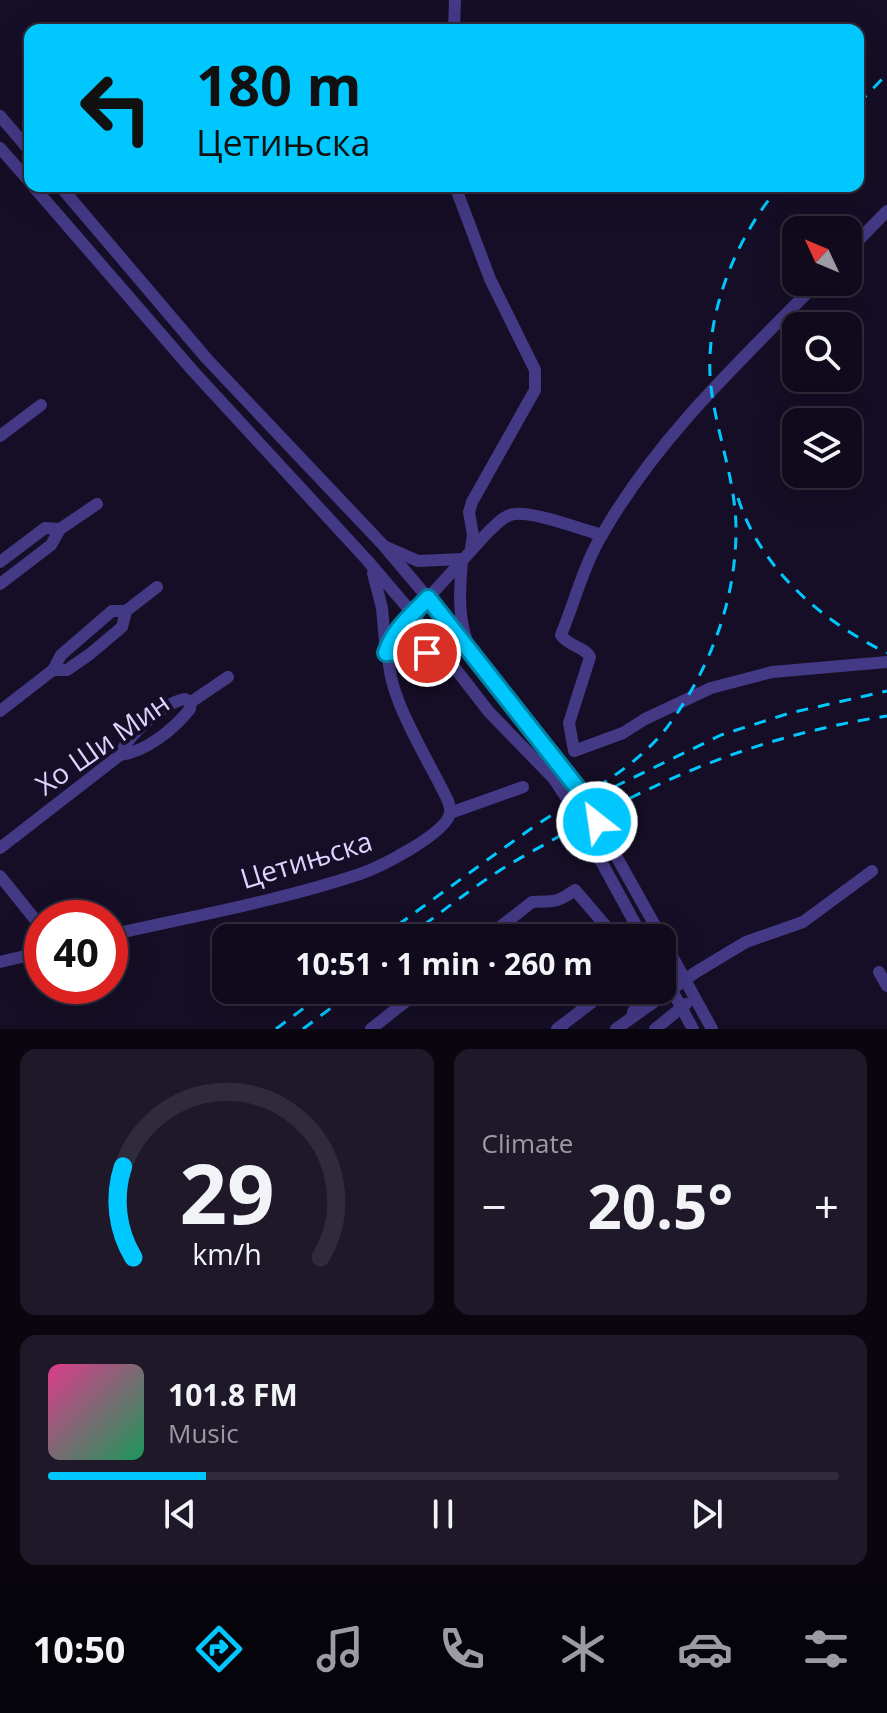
<!DOCTYPE html>
<meta charset="utf-8">
<style>
:root{--surface:#100a1c;--page:#1e1829;--text:#f1f3f6;--muted:#9c9aa3;--line:#302b3b;--accent:#00c8fe}
body{margin:0;font-family:"Open Sans",sans-serif;background:var(--page);color:var(--text);height:100vh;display:flex;flex-direction:column;font-size:30px;white-space:nowrap}
*{box-sizing:border-box;margin:0}
p{font-size:26px;color:var(--muted)}
.icon{flex:none;width:44px;height:44px;fill:none;stroke:currentColor;stroke-width:2;stroke-linecap:round;stroke-linejoin:round}
.map{position:relative;height:1029px;overflow:hidden}
.drawer{display:flex;flex-direction:column;gap:20px;padding:20px;background:#09060f;flex:1}
.drawer>*{flex:none}
.top-card{position:absolute;left:24px;top:24px;width:840px;height:168px;border-radius:16px;box-shadow:0 8px 32px #0002,0 0 0 2px var(--line);background:#00c8fe;color:#111;overflow:hidden}
.needle{width:52px;rotate:314deg}
.buttons{position:absolute;left:782px;top:216px;display:grid;gap:16px}
.buttons a{display:grid;place-items:center;width:80px;height:80px;border-radius:16px;background:var(--surface);box-shadow:0 8px 32px #0002,0 0 0 2px var(--line);font-size:40px}
.speed{position:absolute;left:24px;top:900px;display:flex;gap:16px;font-size:40px;font-weight:700;text-align:center}
.speed>*{display:grid;place-content:center;width:104px;height:104px;border-radius:50%;background:var(--surface);box-shadow:0 8px 32px #0002,0 0 0 2px var(--line);line-height:1}
.speed .limit{border:12px solid #d22;background:#fff;color:#111}
.pin{position:absolute;display:grid;place-items:center;width:68px;height:68px;color:#fff;margin:-34px;border:4px solid #fff;border-radius:50%;box-shadow:0 2px 8px #0007}
.me{position:absolute;width:88px;margin:-44px;rotate:330deg;stroke-linejoin:round;filter:drop-shadow(0 0 6px #0008)}
.turn{display:flex;align-items:center;gap:28px;height:168px;padding:0 40px;font-size:36px}
.turn .icon{width:104px;height:104px;stroke-width:2.5}
.turn b{display:block;font-size:56px;line-height:68px}
.big{font-size:60px;font-weight:700;line-height:1.1}
.drawer .card{flex:1;display:flex;flex-direction:column;justify-content:center;gap:12px;min-width:0;padding:0 28px;border-radius:16px;background:var(--page)}
.drawer .dial{align-items:center;gap:0}
.dial svg{height:208px;overflow:visible;fill:none;stroke:var(--line);stroke-width:7;stroke-linecap:round;text-anchor:middle}
.dial text{fill:var(--text);stroke:none}
.song{display:flex;align-items:center;gap:24px}
.cover{width:96px;height:96px;border-radius:12px;background:linear-gradient(135deg,hsl(330 70% 55%),hsl(150 70% 35%))}
.played{height:8px;border-radius:4px;background:linear-gradient(90deg,var(--accent) 20%,var(--line) 20%)}
.keys{display:flex;justify-content:space-around;direction:ltr}
.heat{display:flex;justify-content:space-between;align-items:center;font-size:44px;direction:ltr}
.drawer .tiles{flex:1;display:grid;gap:20px;grid-template-columns:1fr 1fr}
.card:last-child{grid-column:span 2}
.trip{position:absolute;left:212px;top:924px;width:464px;height:80px;border-radius:16px;background:var(--surface);box-shadow:0 8px 32px #0002,0 0 0 2px var(--line);font-weight:700;line-height:80px;text-align:center}
.menu{display:flex;height:128px;justify-content:space-around;align-items:center;background:#06040b;color:var(--muted)}
.menu .icon{width:56px;height:56px}
.menu .on{color:var(--accent)}
.menu b{font-size:36px;color:var(--text)}
.map>svg:first-child{display:block}
.lines{fill:none;stroke-linecap:round;stroke-linejoin:round}
.minor{stroke:#443985;stroke-width:12}
.rail{stroke:#00c8fe;stroke-width:3;stroke-dasharray:12 10;stroke-linecap:butt}
.route-casing{stroke:#0082a5;stroke-width:20}
.route{stroke:#00c8fe;stroke-width:14}
.labels{text-anchor:middle;dominant-baseline:central;stroke-width:8;stroke-linejoin:round;paint-order:stroke}
.street-label{font-size:28px;fill:#ddd3ff;stroke:#150e26}
</style>
<div class="map">
<svg width="887" height="1029" viewBox="0 0 887 1029">
<rect width="100%" height="100%" fill="#150e26"/>
<g class="lines">
<g class="minor">
<path d="M454 30 455 0"/>
<path d="M0 116 30 151"/>
<path d="M0 148 30 182"/>
<path d="M33 186 193 371 367 560 413 614 489 712 554 779 567 799 643 938"/>
<path d="M60 186 207 359 384 546 428 598 579 790 662 938"/>
<path d="M455 186 490 279 535 370V390L472 502 469 512 473 535 471 548"/>
<path d="M848 251 887 211"/>
<path d="M818 282C740 361 659 436 603 533 585 562 574 603 561 635 569 647 584 646 590 657L569 723 574 751 623 733 645 719 711 688 772 672 887 662"/>
<path d="M0 436 41 405"/>
<path d="M386 547 418 561 462 559C460 589 457 615 468 644"/>
<path d="M0 562 45 528 60 529"/>
<path d="M373 573 382 608 386 653C416 649 425 652 450 668"/>
<path d="M0 584 51 545 60 529 97 504"/>
<path d="M53 670 61 655 112 611H126"/>
<path d="M0 711 53 670H67L90 654 122 627 126 611 157 587"/>
<path d="M120 755C127 736 165 702 185 699L191 702"/>
<path d="M450 813 523 787"/>
<path d="M0 848 120 755C146 752 174 729 190 709L191 702 228 677"/>
<path d="M0 876 42 928"/>
<path d="M110 935C193 916 279 901 360 874 380 867 446 834 450 813 451 809 449 805 448 801 429 759 378 686 390 640L489 531C496 525 505 514 515 514 536 512 580 529 602 535"/>
<path d="M486 938 532 902C555 900 553 905 575 890L616 938"/>
<path d="M662 938 712 1029"/>
<path d="M0 962 42 952"/>
<path d="M662 972 693 1029"/>
<path d="M879 972 887 986"/>
<path d="M633 1012 645 990"/>
<path d="M371 1029 420 990"/>
<path d="M557 1029 608 990"/>
<path d="M616 1029 696 972 746 942 803 922 872 871"/>
<path d="M655 1029 686 1004"/>
</g>
<g class="rail">
<path d="M858 104 887 74"/>
<path d="M738 498C761 570 822 621 887 653"/>
<path d="M614 787 721 735 790 713 887 691"/>
<path d="M380 938C431 901 481 864 532 828 580 795 636 771 671 722 711 666 736 599 736 530 736 481 717 436 711 387 703 318 735 238 780 186"/>
<path d="M406 938C434 918 461 896 490 877 513 861 539 848 563 834 670 773 765 735 887 716"/>
<path d="M276 1029 328 990"/>
<path d="M303 1029 355 990"/>
</g>
</g>
<g class="lines">
<defs>
<path id="route" d="M427 653 406 651 386 653C393 630 412 615 428 598L579 790 597 822"/>
</defs>
<use href="#route" class="route-casing"/>
<use href="#route" class="route"/>
</g>
<g class="labels">
<g class="street-label">
<text transform="translate(102 743) rotate(-35)">Хо Ши Мин</text>
<text transform="translate(306 859) rotate(-17)">Цетињска</text>
</g>
</g>
</svg>
<div class="buttons">
<a><svg class="needle" viewBox="-14 -14 28 28"><path d="M0-13l5 13h-10z" fill="#e53935"/><path d="M0 13l5-13h-10z" fill="#9c9aa3"/></svg></a>
<a><svg class="icon" aria-label="search" viewBox="0 0 24 24"><circle cx="10" cy="10" r="6"/><path d="M15 15l6 6"/></svg></a>
<a><svg class="icon" aria-label="layers" viewBox="0 0 24 24"><path d="M12 4l9 5-9 5-9-5zM3 14l9 5 9-5"/></svg></a>
</div>
<div class="speed"><div class="limit">40</div></div>
<div class="pin" style="left:427px;top:653px;background:#d93025"><svg class="icon" aria-label="arrive" viewBox="0 0 24 24"><path d="M6 21V4h12l-3 4 3 4H6"/></svg></div>
<svg class="me" style="left:597px;top:822px" viewBox="-20 -20 40 40"><circle r="17" fill="#00c8fe" stroke="#fff" stroke-width="3"/><path d="M0-11L8 9 0 5-8 9z" fill="#fff"/></svg>
<div class="trip">10:51 · 1 min · 260 m</div>
<div class="top-card">
<div class="turn"><svg class="icon" aria-label="left" viewBox="0 0 24 24"><path d="M17 20v-9H6M10 6l-5 5 5 5"/></svg><div><b>180 m</b>Цетињска</div></div>
</div>
</div>
<section class="drawer">
<div class="tiles">
<div class="card dial"><svg viewBox="0 0 100 80">
<path d="M14 69A42 42 0 1 1 86 69"/>
<path d="M14 69A42 42 0 0 1 10 34" stroke="#00c8fe"/>
<text x="50" y="56" font-size="32" font-weight="700">29</text>
<text x="50" y="72" font-size="11">km/h</text>
</svg></div>
<div class="card"><p>Climate</p>
<div class="heat"><a>−</a><b class="big">20.5°</b><a>+</a></div>
</div>
<div class="card">
<div class="song"><i class="cover"></i><div><b>101.8 FM</b><p>Music</p></div></div>
<div class="played"></div>
<div class="keys"><svg class="icon" aria-label="previous" viewBox="0 0 24 24"><path d="M18 5L8 12l10 7zM5 5v14"/></svg><svg class="icon" aria-label="pause" viewBox="0 0 24 24"><path d="M8 5v14M16 5v14"/></svg><svg class="icon" aria-label="next" viewBox="0 0 24 24"><path d="M6 5l10 7-10 7zM19 5v14"/></svg></div>
</div>
</div>
</section>
<nav class="menu">
<b>10:50</b>
<svg class="icon on" aria-label="directions" viewBox="0 0 24 24"><path d="M12 3l9 9-9 9-9-9zM9 14v-3h6M13 9l2 2-2 2"/></svg>
<svg class="icon" aria-label="music" viewBox="0 0 24 24"><path d="M9 18V5l10-2v13"/><circle cx="6" cy="18" r="3"/><circle cx="16" cy="16" r="3"/></svg>
<svg class="icon" aria-label="phone" viewBox="0 0 24 24"><path d="M5 4h4l2 5-3 2q2 4 5 5l2-3 5 2v4C11 20 4 13 5 4z"/></svg>
<svg class="icon" aria-label="climate" viewBox="0 0 24 24"><path d="M12 3v18M4 7l16 10M4 17L20 7"/></svg>
<svg class="icon" aria-label="car" viewBox="0 0 24 24"><path d="M5 17H2v-5l4-1 3-4h7l3 4 3 1v5h-3M9 17h6M6 11h13"/><circle cx="7" cy="17" r="2"/><circle cx="17" cy="17" r="2"/></svg>
<svg class="icon" aria-label="filters" viewBox="0 0 24 24"><path d="M4 7h16M4 17h16"/><circle cx="9" cy="7" r="2"/><circle cx="15" cy="17" r="2"/></svg>
</nav>
